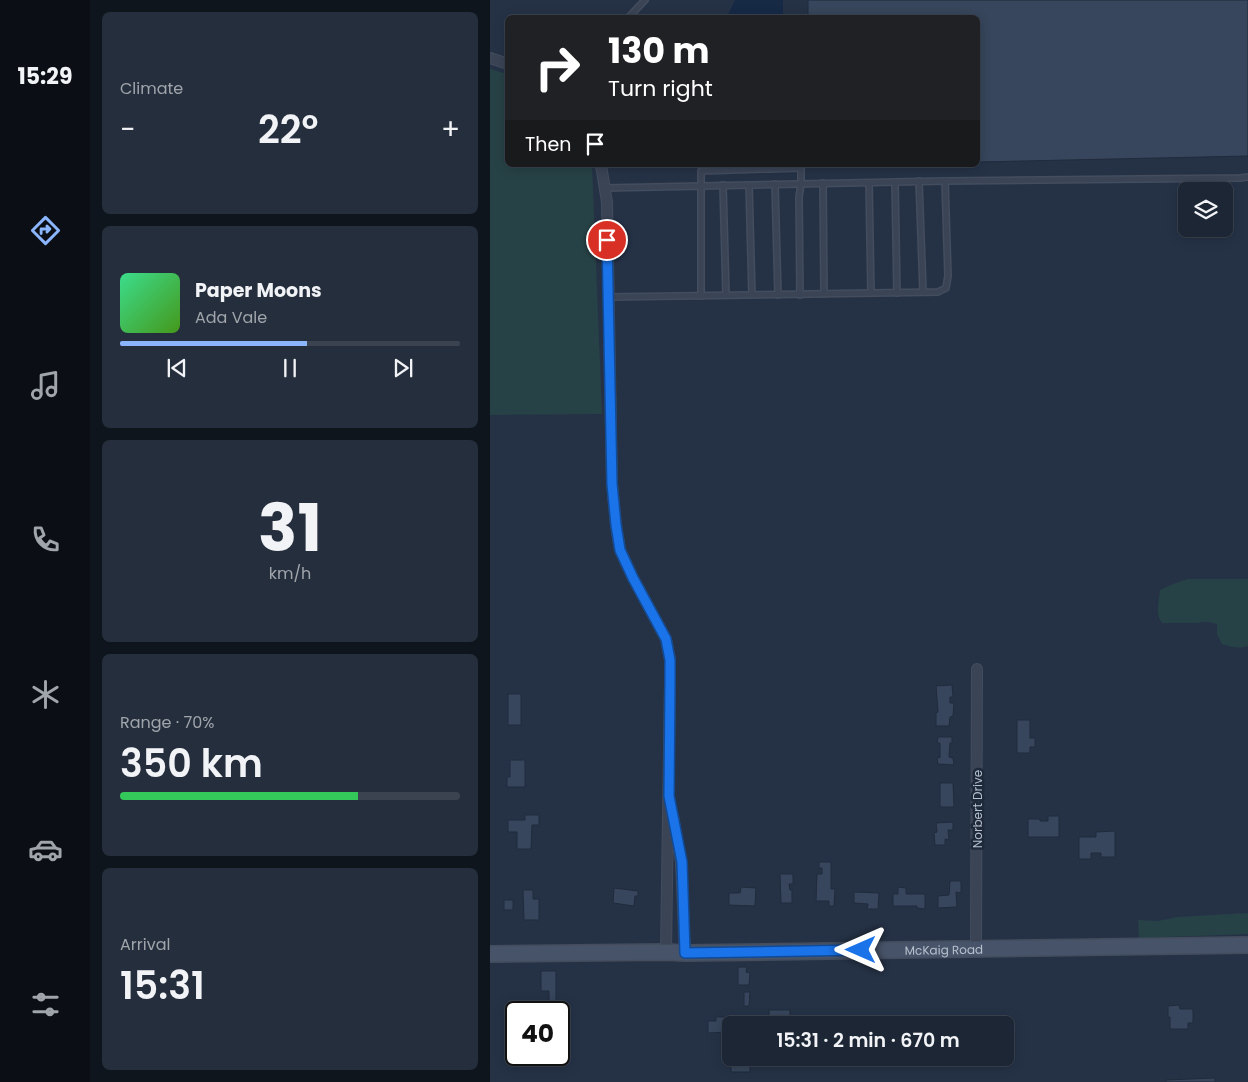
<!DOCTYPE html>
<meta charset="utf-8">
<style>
:root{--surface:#1c2634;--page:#252e3c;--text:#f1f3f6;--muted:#a0a5ac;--line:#3a434f;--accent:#8bb6ff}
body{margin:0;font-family:Poppins,sans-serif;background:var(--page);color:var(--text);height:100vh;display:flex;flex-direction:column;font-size:19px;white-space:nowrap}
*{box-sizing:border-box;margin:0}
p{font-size:16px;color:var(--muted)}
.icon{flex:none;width:28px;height:28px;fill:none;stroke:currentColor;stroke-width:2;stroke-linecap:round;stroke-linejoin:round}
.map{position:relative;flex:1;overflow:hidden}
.details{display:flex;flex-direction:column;gap:12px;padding:12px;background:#0f151d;width:400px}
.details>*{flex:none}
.guide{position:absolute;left:15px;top:15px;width:475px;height:152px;border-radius:8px;box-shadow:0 2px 12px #0003,0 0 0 1px var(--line);background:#202124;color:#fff;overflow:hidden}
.buttons{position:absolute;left:688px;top:182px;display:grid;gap:10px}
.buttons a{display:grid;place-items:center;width:55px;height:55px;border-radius:8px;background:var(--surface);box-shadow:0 2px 12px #0003,0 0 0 1px var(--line);font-size:25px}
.speed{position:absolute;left:15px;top:1001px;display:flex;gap:10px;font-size:25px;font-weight:700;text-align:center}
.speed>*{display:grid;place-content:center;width:65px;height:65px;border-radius:50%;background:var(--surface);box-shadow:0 2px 12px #0003,0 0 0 1px var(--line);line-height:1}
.speed .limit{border:2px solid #111;border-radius:8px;background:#fff;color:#111}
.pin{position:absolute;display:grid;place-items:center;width:42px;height:42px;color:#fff;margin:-21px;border:2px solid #fff;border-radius:50%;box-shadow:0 1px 5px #0007}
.me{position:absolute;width:55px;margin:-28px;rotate:270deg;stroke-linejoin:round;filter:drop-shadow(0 0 4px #0008)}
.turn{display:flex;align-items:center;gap:18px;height:105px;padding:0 20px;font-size:22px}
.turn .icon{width:65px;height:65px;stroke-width:2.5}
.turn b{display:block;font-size:35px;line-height:42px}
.then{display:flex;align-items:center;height:48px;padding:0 20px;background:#0003;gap:10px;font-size:19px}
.big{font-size:38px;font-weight:600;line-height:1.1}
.details .card{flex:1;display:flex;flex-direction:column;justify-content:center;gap:8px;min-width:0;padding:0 18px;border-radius:8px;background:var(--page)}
.details .dial{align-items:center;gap:0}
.dial b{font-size:65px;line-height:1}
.song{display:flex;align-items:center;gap:15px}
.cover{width:60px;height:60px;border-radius:8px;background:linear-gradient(135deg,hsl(150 70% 55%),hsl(100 70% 35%))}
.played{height:5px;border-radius:2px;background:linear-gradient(90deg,var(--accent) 55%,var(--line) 55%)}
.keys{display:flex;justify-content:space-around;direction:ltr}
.heat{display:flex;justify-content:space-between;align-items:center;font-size:28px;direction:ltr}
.charge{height:8px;border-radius:4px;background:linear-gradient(90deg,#34c759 70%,var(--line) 0)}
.trip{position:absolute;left:232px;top:1016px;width:292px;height:50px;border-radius:8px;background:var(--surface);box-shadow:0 2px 12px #0003,0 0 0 1px var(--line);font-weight:600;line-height:50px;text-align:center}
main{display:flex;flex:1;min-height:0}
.tabs{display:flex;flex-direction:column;width:90px;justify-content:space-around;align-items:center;background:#0b0f15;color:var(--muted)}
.tabs .icon{width:35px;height:35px}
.tabs .selected{color:var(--accent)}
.tabs b{font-size:22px;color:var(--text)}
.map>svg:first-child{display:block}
.green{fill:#274246}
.water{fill:#162945}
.building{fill:#37465c;stroke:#202b3c}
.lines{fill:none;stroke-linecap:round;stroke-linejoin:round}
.lane-casing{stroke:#434d5e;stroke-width:8}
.street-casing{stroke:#434d5e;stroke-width:12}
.secondary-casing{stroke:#434d5e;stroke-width:18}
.lane{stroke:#3a4455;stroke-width:5}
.street{stroke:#3a4455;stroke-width:10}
.secondary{stroke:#475368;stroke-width:15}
.route-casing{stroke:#114b97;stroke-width:12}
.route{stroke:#1a73e8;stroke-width:9}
.labels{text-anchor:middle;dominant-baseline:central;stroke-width:5;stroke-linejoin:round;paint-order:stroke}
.street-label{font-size:12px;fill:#b7c0ce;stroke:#1e293a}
</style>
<main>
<nav class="tabs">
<b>15:29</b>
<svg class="icon selected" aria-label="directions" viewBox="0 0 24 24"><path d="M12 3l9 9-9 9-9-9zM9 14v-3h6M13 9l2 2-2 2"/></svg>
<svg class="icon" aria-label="music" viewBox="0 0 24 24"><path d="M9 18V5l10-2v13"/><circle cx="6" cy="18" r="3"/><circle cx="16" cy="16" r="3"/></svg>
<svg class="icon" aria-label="phone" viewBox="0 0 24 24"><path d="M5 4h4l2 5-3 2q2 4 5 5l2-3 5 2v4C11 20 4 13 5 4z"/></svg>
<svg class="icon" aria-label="climate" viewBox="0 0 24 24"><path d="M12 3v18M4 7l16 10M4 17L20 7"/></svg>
<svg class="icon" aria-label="car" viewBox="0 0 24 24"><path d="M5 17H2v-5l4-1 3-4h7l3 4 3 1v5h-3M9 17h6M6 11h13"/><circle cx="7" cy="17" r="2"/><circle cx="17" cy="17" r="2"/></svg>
<svg class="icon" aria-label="filters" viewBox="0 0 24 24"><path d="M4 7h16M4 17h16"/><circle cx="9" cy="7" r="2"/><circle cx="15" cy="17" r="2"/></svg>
</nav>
<section class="details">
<div class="card"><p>Climate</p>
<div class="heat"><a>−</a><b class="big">22°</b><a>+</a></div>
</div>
<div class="card">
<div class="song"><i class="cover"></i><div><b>Paper Moons</b><p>Ada Vale</p></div></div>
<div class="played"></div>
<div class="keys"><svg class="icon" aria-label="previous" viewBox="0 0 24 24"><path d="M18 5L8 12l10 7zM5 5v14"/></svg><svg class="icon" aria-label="pause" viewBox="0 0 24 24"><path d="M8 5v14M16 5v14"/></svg><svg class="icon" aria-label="next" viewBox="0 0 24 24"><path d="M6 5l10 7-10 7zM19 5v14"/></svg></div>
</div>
<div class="card dial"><b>31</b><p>km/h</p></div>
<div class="card"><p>Range · 70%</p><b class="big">350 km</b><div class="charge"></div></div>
<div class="card"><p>Arrival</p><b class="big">15:31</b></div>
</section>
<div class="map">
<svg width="758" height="1082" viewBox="0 0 758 1082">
<rect width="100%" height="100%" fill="#253246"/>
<g class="green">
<path d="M0 69 14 73 17 75 18 165H102L112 414 0 415Z"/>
<path d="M698 579H758V646C749 649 741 647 732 644L727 634V624C720 622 715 621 708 623H672C665 614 669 602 670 590L683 584Z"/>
<path d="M758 913V934L649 938 648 920 668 921 688 917Z"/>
</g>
<path class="water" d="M245 0H293V17H237Z"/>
<g class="building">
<path d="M318 0H758V156L488 162V18H318Z"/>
<path d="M462 685 463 697H460V703H464L463 716 460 717 459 726H446V713L448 712 446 686Z"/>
<rect x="18" y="694" width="13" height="31"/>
<path d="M527 720H540V738H545V747H540V753H527Z"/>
<path d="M448 737H462V743H460L459 757 463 758 464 765 448 764 447 757 450 758V743H447Z"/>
<path d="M20 760H35V787H17V777H20Z"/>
<path d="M450 783H463L464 807H450Z"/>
<path d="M35 815H49V825H42L41 849H27V832H18V820H35Z"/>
<path d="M558 816H569V837H538V819H550V821H558Z"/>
<path d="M463 822V830H458L459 840 455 839V845H445L444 833 447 832 446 823Z"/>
<path d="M625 831V857H611V853H601V859H589V837H606V832Z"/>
<path d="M329 862H341V889H345L344 906H339V901H326L327 874H332V868H329Z"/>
<path d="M290 874H303V884H299L300 890H302V903H291Z"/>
<path d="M460 881H471V893L466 892 467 907 448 908V896L459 895Z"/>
<path d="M251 887 266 888 265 906 239 905V893H250Z"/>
<path d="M408 887 416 888V894H435V909L427 908V906H403V894H408Z"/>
<path d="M124 888 148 891V896H145L144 906 123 903Z"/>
<path d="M33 890H43V899H49V920H34Z"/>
<path d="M364 892 389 893 388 909H377L378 904 364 903Z"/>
<rect x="14" y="900" width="9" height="10"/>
<path d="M248 967H257L256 972 260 973 259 985H248Z"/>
<path d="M51 971H66V1006H59V991H51Z"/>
<path d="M254 992H260L259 1006H254Z"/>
<path d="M689 1005 690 1009H703V1023H698V1029H680V1017H678V1006Z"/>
<rect x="279" y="1010" width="21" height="15"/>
<path d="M226 1017H239V1032L218 1033V1021H226Z"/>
<path d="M241 1031V1058H269V1066H260V1072H241Z"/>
<path d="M725 1078V1082H676V1080Z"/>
</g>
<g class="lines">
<defs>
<g id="lane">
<path d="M138 18 155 0"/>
<path d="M429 181 433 292"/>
<path d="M405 182 407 293"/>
<path d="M333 183 334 294"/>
<path d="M379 183 381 293"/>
<path d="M285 184 288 295"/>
<path d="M233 185 236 295"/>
<path d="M259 185 262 295"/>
<path d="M115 188 455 181 750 178 758 177"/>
<path d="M211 296V171L311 168V184L309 197 310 295"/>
<path d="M119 297 448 292 456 288 458 276 455 181"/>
</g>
<g id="street">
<path d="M0 58 18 64"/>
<path d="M111 165 117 202 122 484 126 525 130 550 143 578 176 639 180 660V682L176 952"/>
<path d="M183 816 191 862 195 953"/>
<path d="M486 949 487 669"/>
</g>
<g id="secondary">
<path id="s1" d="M0 954 176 952 195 953 758 945"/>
</g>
</defs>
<use href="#lane" class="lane-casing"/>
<use href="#street" class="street-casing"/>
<use href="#secondary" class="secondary-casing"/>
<use href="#lane" class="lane"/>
<use href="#street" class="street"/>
<use href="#secondary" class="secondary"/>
</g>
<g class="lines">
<defs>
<path id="route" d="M117 240 122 484 126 525 130 550 143 578 176 639 180 660V682L179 796 192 862 195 953 371 950"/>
</defs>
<use href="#route" class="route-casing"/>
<use href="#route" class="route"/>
</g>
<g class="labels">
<g class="street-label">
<text transform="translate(487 809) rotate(-90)">Norbert Drive</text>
<text stroke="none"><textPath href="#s1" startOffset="454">McKaig Road</textPath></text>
</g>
</g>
</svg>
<div class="buttons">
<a><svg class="icon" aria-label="layers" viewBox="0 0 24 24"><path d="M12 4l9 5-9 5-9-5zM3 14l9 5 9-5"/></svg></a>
</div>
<div class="speed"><div class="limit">40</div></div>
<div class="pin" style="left:117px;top:240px;background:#d93025"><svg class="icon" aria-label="arrive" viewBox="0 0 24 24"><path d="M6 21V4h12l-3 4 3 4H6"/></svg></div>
<svg class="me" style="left:371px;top:950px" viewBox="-20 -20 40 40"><path d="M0-17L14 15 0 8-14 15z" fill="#1a73e8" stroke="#fff" stroke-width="4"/></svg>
<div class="trip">15:31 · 2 min · 670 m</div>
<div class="guide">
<div class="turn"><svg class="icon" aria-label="right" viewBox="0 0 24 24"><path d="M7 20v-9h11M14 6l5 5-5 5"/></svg><div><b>130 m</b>Turn right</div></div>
<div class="then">Then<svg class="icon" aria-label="arrive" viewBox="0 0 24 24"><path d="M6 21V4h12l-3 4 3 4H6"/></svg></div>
</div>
</div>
</main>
